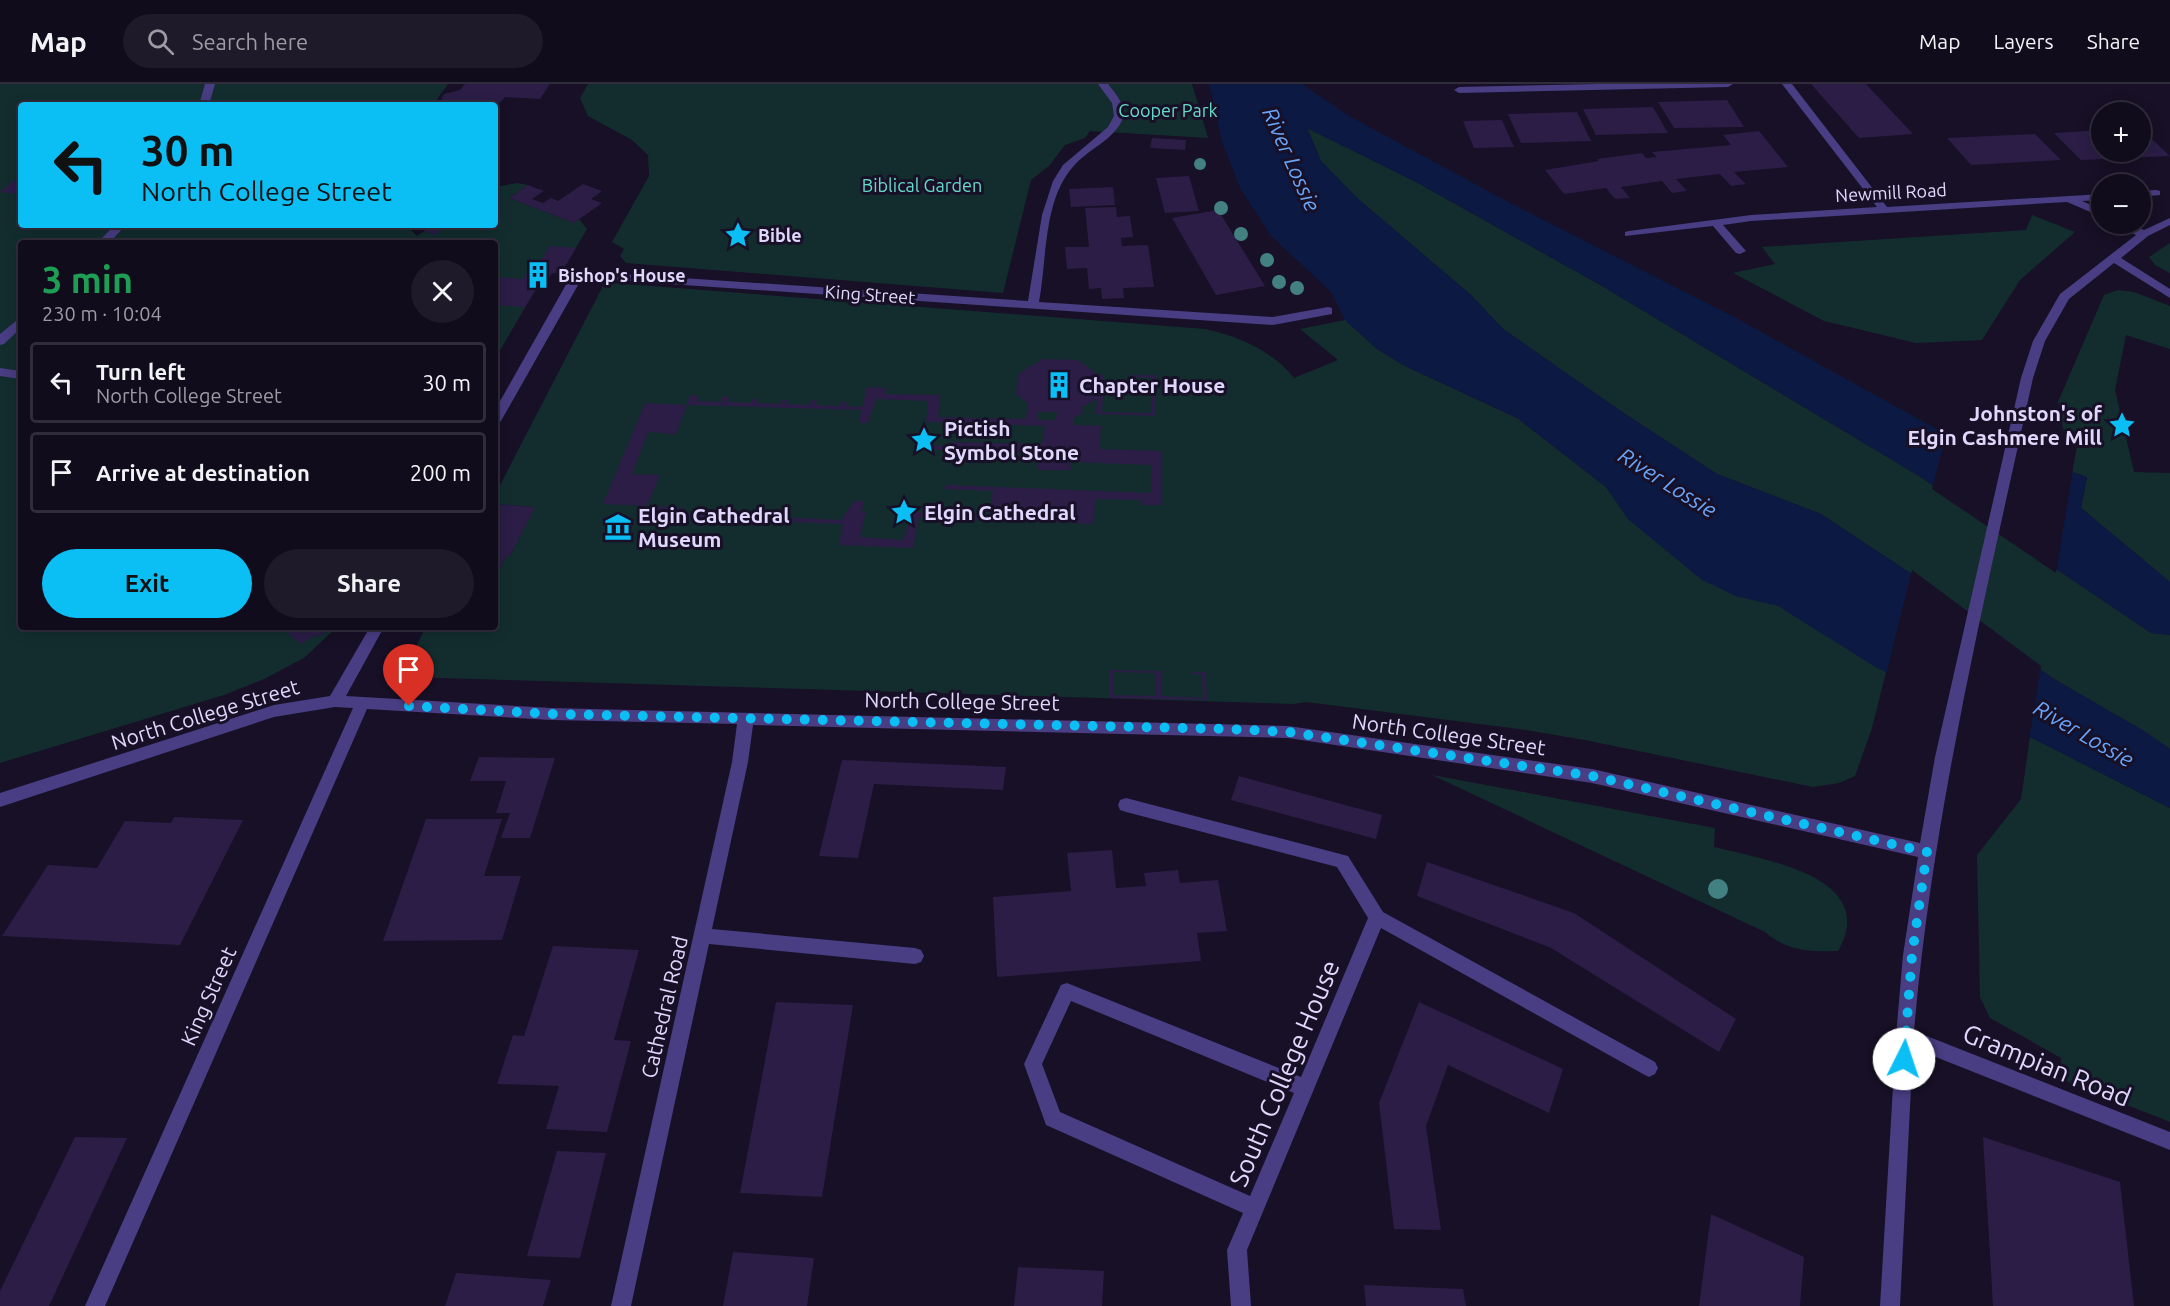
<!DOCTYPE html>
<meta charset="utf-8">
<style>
:root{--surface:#110c1c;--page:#1e1a29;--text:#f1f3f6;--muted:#9c9ba3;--line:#302c3b;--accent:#0bbff5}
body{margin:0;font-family:Ubuntu,sans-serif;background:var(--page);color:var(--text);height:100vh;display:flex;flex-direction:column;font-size:22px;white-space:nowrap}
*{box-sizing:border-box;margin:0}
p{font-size:20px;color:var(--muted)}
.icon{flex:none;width:33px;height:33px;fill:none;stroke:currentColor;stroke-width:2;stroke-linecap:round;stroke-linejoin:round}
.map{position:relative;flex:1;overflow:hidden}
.sheet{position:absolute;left:18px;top:156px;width:480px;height:390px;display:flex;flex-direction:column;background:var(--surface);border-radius:6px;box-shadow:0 3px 15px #0003,0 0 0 2px var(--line)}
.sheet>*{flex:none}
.guide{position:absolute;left:18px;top:18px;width:480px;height:126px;border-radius:6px;box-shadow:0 3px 15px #0003,0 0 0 2px var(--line);background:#0bbff5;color:#111;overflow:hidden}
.controls{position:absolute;left:2091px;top:18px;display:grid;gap:12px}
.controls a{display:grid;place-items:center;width:60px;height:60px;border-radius:50%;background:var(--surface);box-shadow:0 3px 15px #0003,0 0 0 2px var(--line);font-size:30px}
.pin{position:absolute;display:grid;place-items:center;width:51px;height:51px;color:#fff;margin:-62px -26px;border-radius:50% 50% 50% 0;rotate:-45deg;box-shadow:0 0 6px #0007}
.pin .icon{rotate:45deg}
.me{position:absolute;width:66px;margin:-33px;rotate:4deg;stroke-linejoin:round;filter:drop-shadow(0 0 4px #0008)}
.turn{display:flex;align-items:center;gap:21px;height:126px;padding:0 24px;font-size:27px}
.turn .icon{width:78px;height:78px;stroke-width:2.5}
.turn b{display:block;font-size:42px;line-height:51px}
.round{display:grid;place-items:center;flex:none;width:63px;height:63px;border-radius:32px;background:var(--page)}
.head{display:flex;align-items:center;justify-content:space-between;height:102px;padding:0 24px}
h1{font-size:36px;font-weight:700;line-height:45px;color:#1e9e55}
.cta{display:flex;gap:12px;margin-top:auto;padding:12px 24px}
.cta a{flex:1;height:69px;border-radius:36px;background:var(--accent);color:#111;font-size:24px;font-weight:700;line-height:69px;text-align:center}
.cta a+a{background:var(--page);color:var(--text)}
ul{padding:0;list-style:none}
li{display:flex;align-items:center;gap:18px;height:81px;margin:0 12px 9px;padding:0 12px;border:3px solid var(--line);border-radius:6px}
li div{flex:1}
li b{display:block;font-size:22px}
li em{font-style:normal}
header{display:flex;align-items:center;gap:36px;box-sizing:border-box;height:84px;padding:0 30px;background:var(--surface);border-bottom:2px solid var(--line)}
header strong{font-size:28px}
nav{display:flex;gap:33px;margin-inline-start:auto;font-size:21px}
.search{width:420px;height:54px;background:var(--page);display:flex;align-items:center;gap:15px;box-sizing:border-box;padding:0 21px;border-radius:33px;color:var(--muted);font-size:22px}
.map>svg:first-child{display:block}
.green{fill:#132d2f}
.water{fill:#0c1942}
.pier{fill:#171026}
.building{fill:#2b1d46;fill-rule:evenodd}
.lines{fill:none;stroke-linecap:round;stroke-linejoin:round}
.minor{fill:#493d83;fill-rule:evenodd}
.tree{fill:#428082}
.route{stroke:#0bbff5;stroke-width:10;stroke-dasharray:0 18}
.labels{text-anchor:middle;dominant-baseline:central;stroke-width:6;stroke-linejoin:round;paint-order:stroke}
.far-park-label{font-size:18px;fill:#65dbcd;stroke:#171026}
.far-street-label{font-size:18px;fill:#e0d7fd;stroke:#171026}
.far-poi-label{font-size:18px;font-weight:bold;fill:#e0d7fd;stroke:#171026;text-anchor:start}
.poi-label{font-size:21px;font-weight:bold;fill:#e0d7fd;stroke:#171026;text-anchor:start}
.street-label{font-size:21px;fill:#e0d7fd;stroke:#171026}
.water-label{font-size:22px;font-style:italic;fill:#69a4f9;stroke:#171026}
.near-street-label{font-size:26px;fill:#e0d7fd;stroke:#171026}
</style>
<header>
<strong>Map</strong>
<div class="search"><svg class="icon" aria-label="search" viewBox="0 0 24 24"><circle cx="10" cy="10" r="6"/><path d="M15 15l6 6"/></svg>Search here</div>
<nav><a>Map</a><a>Layers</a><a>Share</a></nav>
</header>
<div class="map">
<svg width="2170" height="1222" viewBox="0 0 2170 1222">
<rect width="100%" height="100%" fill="#171026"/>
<g class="green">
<path d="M0 0H448L433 21H21V141H406L417 152 433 141H495V103L517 99 528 101 509 114 574 139 579 135 587 145 561 189H552L544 201H538L495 275V159H21V543H337L304 574 264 595 224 611 0 679Z"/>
<path d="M588 0H1192L1208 54 1090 47 1085 54 1065 61 1049 82 1031 96 1003 209 626 179 620 172 624 165 612 158 649 92 648 71 632 56 588 32 580 14Z"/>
<path d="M1307 44 1418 99 1602 202 1919 392 2151 549 2170 551V665L2144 647 2052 594 1930 502 1821 430 1717 390 1625 330 1503 245 1472 212 1356 113 1321 77Z"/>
<path d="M2032 131 2075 148 2020 196 1982 256 1916 259 1824 237 1733 189 1775 180 1762 163 2026 146Z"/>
<path d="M2170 159V189L2155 181 2149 173Z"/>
<path d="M612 199 1205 245C1238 252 1273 267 1294 294L1338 276 1300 245 1345 236 1377 265 1405 282 1517 334 1606 403 1629 436 1736 512 1778 521 1886 588 1872 644 1855 692 1839 699 1813 703 1585 656 1519 645 1306 618 1294 620 408 593 404 586 426 543H495V484H500L506 472H510L534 423 495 420V411L603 202Z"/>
<path d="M2118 206 2134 208 2170 222V265L2126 251 2115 306 2134 388 2170 389V498L2081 424 2087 393 2072 388 2077 363 2066 359 2058 318 2104 211Z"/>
<path d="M2030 653 2170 724V1038L2061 995V974L1990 934 1980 913 1977 771 2021 715Z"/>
<path d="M1432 691 1715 744 1714 763C1761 775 1881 792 1838 867 1809 868 1787 867 1765 848Z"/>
</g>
<path class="water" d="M1209 0H1302L1349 32 1516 122 1738 235 2067 417 2072 388 2087 393 2081 424 2170 498V551L2151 549 1919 392 1602 202 1418 99 1307 44 1321 77 1356 113 1472 212 1503 245 1625 330 1717 390 1821 430 1930 502 2052 594 2144 647 2170 665V724L2030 653 1877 584 1778 522 1736 512 1702 496 1629 436 1606 403 1517 334 1405 282 1377 265 1345 236 1331 208 1271 152 1240 104 1222 58Z"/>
<g class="pier">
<path d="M1947 347 2065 413 2070 387 2073 385 2056 489 1932 405Z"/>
<path d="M1912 486 2041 582 2029 656 1886 591Z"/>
</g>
<g class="building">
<path d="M465 0H550L540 15 505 13 495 24V21H448L450 19 441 15 444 10 460 6Z"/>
<path d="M1811 0H1866L1913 50 1859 54Z"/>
<path d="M1727 16 1744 43 1674 44 1658 18Z"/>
<path d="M1653 23 1668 49 1596 51 1583 25Z"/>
<path d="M1577 28 1591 57 1521 59 1508 30Z"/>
<path d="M1502 36 1514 63 1474 64 1463 37Z"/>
<path d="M2140 44 2170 72 2081 76 2054 49 2102 46V68H2140Z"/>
<path d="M1759 47 1788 83 1734 88 1746 100 1731 102 1720 90 1676 95 1687 107 1672 109 1662 97 1621 103 1630 114 1615 115 1606 104 1564 110 1545 86 1599 77 1597 75 1642 69 1646 74 1657 73 1652 68 1731 61 1723 51Z"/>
<path d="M2035 50 2061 76 1971 81 1947 54Z"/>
<path d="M1152 54 1186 56 1185 66 1150 64Z"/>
<path d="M1189 92 1199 127 1165 129 1156 94Z"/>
<path d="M16 95H21V110L0 108Z"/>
<path d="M583 100 602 107 591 115 602 119 574 139 509 114 528 101 544 107 532 115 543 119 551 114 558 117Z"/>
<path d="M1113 103 1115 121 1071 123 1069 105Z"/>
<path d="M1116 123 1117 133 1130 132 1133 153 1121 154 1122 162 1148 161 1154 203 1123 204 1124 214 1102 215 1101 204 1089 205 1087 184 1067 185 1065 163H1089L1085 124Z"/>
<path d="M1218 126 1265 202 1216 211 1172 134Z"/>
<path d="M433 141H448L435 151 424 147Z"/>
<path d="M550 162 576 164 561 189H552L544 201H539L525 223 495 221V193L523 195 529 186 534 187Z"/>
<path d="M1043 275 1078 276 1098 291H1104L1102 328 1151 329V294L1129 293V291H1155V332L1096 330 1097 315 1081 324 1083 329 1074 334V341L1101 342 1099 365 1162 367 1161 421H1142L1140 416 1095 415 1094 440 919 433 913 464 839 461 843 440 644 432 647 422 683 424 682 429 841 436 854 417H864L862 427H866L860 453 903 456 912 428 989 431 993 407 944 405 946 401 1151 409V381L1070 378 1071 386H1037L1039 370 922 365 924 361 950 362 952 358 1042 360 1045 342 926 338 928 317 876 315 868 339H859L861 326 687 321 690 311 699 312 697 317 721 318 722 313H729L728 318 751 319 752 315H758L757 319 781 320 782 316H788L786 320 810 321 811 316 817 317 816 321 840 322 841 318H847L846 322 862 323 867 303 887 304 885 310 940 311 938 333 1026 335 1028 320 1016 310 1019 289ZM1038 328H1057L1056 336H1037Z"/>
<path d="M645 319 687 321 676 350 648 348 632 390 660 391 647 422 603 420Z"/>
<path d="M495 420 535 423 510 472H506L500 485 495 484Z"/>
<path d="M286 543H325L323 551 312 553 301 560 288 550 292 547Z"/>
<path d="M1110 586 1161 587V612L1203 614 1202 590H1191V588H1206L1207 616 1110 614ZM1114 588 1155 589V612L1113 611Z"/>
<path d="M479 673 555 674 530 754H501L510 729H496L506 697H470Z"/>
<path d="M842 676 1006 683 1003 706 874 700 858 774 819 772Z"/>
<path d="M1239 692 1382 731 1376 755 1231 716Z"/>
<path d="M174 733 243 736 180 861 2 852 48 781 97 784 125 737 171 739Z"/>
<path d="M426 735H502L484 792H521L502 856 383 857Z"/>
<path d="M1112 766 1116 804 1146 802 1144 789 1178 786 1180 799 1218 796 1227 847 1197 849 1201 877 997 893 993 813 1071 807 1067 769Z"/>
<path d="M1427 778 1574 829 1736 935 1719 968 1551 864 1417 812Z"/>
<path d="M553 862 639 866 614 956 631 957 607 1048 546 1045 559 1002 497 1000 513 951 524 952Z"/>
<path d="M776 918 853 921 822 1113 740 1109Z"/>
<path d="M1419 918 1563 985 1549 1029 1448 981 1426 1042 1441 1146 1394 1145 1379 1019Z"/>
<path d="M75 1053 127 1054 49 1222H0V1207Z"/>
<path d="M1983 1053 2120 1098 2134 1222H1993Z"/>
<path d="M557 1067 606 1069 580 1174 527 1172Z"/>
<path d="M1711 1130 1804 1173 1800 1222H1699Z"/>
<path d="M733 1168 814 1174 807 1222H723Z"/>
<path d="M1018 1183 1104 1187 1102 1222H1014Z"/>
<path d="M456 1189 551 1196 543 1222H445Z"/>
<path d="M1364 1201 1463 1205 1466 1222H1366Z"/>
</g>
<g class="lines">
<g class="minor">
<path d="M205 0H215L209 21H199Z"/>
<path d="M1098 0H1108C1116 10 1124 19 1124 32 1115 57 1088 64 1072 84 1043 118 1047 176 1039 218L1273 233 1328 223 1332 224V230L1273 241 582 194 501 337 495 341V326L572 190 578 187 1028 217 1042 131 1053 97 1063 81 1108 43 1114 32 1112 19Z"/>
<path d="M1598 0H1733L1728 3 1459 9 1454 6 1459 3Z"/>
<path d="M1782 0H1792L1887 123 2102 110V116L2082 117 2102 126V133L2067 118 1751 137 1723 141 1746 167 1740 170 1736 169 1713 142 1625 152V148L1629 147 1751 131 1877 123Z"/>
<path d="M2156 106 2160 107V111L2140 113V107Z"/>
<path d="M2170 134V141L2148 152 2121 174 2170 205V214L2114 179 2069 215 2045 257 2033 294C1986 510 1933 726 1914 947L2170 1048V1066L1913 964 1900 1222H1880L1896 952 1903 871 1918 773 1592 699 1288 654 753 641 748 678 712 845 915 864 921 866 924 872 921 878 915 880 709 860 631 1222H611L732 678 737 640 551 636 367 625 105 1222H85L353 624 335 623 274 633 0 723V709L274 621 330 612 370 543H384L346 612 551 624 1288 642 1592 685 1920 759 1935 673 2021 294 2033 257 2060 210 2136 151 2118 142 2117 140H2130L2144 146Z"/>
<path d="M115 141H126L109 159H97Z"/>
<path d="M21 233V244L4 260 0 261V250Z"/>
<path d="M0 284 21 287V295L0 292Z"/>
<path d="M1126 714 1348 772 1383 828 1655 978 1658 984 1655 990 1649 993 1643 990 1381 844 1247 1166 1251 1222H1231L1227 1166 1243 1129 1046 1041 1024 980 1061 901 1067 899 1301 993 1368 834 1337 783 1126 728 1120 726 1118 721 1120 716ZM1071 917 1294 1009 1250 1112 1060 1028 1042 980Z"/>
</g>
</g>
<g class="tree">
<circle cx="1200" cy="80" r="6"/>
<circle cx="1221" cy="124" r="7"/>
<circle cx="1241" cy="150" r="7"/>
<circle cx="1267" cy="176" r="7"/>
<circle cx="1279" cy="198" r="7"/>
<circle cx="1297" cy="204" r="7"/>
<circle cx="1718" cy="805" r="10"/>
</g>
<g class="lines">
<path class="route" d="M409 622 551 630 1228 645 1288 648 1592 692 1927 768 1912 871 1904 975"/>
</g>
<defs>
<symbol id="sight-bare" viewBox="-9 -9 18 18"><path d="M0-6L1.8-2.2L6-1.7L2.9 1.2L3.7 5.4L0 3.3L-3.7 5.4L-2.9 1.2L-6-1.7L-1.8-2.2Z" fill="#0bbff5" stroke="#171026" stroke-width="2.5" paint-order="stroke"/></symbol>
<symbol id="building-bare" viewBox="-9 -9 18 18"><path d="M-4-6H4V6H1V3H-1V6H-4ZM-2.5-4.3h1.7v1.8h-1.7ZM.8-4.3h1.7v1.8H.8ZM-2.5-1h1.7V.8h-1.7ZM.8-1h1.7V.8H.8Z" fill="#0bbff5" stroke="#171026" stroke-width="2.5" paint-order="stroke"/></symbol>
<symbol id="museum-bare" viewBox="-9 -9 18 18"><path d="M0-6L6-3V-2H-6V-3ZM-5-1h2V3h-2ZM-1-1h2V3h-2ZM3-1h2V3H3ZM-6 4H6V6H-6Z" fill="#0bbff5" stroke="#171026" stroke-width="2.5" paint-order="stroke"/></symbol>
</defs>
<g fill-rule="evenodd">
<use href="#sight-bare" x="719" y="132" width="38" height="38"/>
<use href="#building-bare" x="519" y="172" width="38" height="38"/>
<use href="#building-bare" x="1040" y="282" width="38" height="38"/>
<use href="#sight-bare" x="2103" y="322" width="38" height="38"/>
<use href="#sight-bare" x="905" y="337" width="38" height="38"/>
<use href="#sight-bare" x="885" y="409" width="38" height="38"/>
<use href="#museum-bare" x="599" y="424" width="38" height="38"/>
</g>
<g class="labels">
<g class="far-park-label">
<text x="1168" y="26">Cooper Park</text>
<text x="922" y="101">Biblical Garden</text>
</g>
<g class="far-street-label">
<text transform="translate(1891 108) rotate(-3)">Newmill Road</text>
<text transform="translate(870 210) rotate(4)">King Street</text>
</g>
<g class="far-poi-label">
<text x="758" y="151">Bible</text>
<text x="558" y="191">Bishop's House</text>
</g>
<g class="poi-label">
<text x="1079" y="301">Chapter House</text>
<text x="2102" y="329" text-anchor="end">Johnston's of<tspan x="2102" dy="24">Elgin Cashmere Mill</tspan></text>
<text x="944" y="344">Pictish<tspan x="944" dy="24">Symbol Stone</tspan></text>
<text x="924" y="428">Elgin Cathedral</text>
<text x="638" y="431">Elgin Cathedral<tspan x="638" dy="24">Museum</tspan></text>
</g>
<g class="street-label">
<text transform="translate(962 617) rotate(1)">North College Street</text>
<text transform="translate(205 630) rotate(-17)">North College Street</text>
<text transform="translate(1449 650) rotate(8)">North College Street</text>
<text transform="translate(208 912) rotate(-66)">King Street</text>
<text transform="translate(664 923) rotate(-77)">Cathedral Road</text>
</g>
<g class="water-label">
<text transform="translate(1292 75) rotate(66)">River Lossie</text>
<text transform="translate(1668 398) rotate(32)">River Lossie</text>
<text transform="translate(2084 649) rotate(30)">River Lossie</text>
</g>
<g class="near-street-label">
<text transform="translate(2047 981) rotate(22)">Grampian Road</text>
<text transform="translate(1284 989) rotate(-67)">South College House</text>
</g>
</g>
</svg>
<div class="controls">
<a>+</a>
<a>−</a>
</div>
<div class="pin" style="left:409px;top:622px;background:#d93025"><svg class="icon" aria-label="arrive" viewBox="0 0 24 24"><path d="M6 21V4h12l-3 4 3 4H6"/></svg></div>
<svg class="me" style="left:1904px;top:975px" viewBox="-20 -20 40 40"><circle r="19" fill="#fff"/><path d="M0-13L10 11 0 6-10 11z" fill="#0bbff5"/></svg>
<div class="guide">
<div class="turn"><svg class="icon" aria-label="left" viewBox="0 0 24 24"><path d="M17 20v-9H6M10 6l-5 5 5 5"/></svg><div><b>30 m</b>North College Street</div></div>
</div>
<section class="sheet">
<div class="head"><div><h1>3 min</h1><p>230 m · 10:04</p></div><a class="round"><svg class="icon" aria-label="close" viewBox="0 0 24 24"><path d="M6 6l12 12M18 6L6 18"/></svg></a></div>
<ul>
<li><svg class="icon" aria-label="left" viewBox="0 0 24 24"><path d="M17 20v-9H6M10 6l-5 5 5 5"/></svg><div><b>Turn left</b><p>North College Street</p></div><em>30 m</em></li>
<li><svg class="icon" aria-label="arrive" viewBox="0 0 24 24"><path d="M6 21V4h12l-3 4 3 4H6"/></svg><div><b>Arrive at destination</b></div><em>200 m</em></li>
</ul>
<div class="cta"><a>Exit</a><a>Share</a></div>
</section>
</div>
